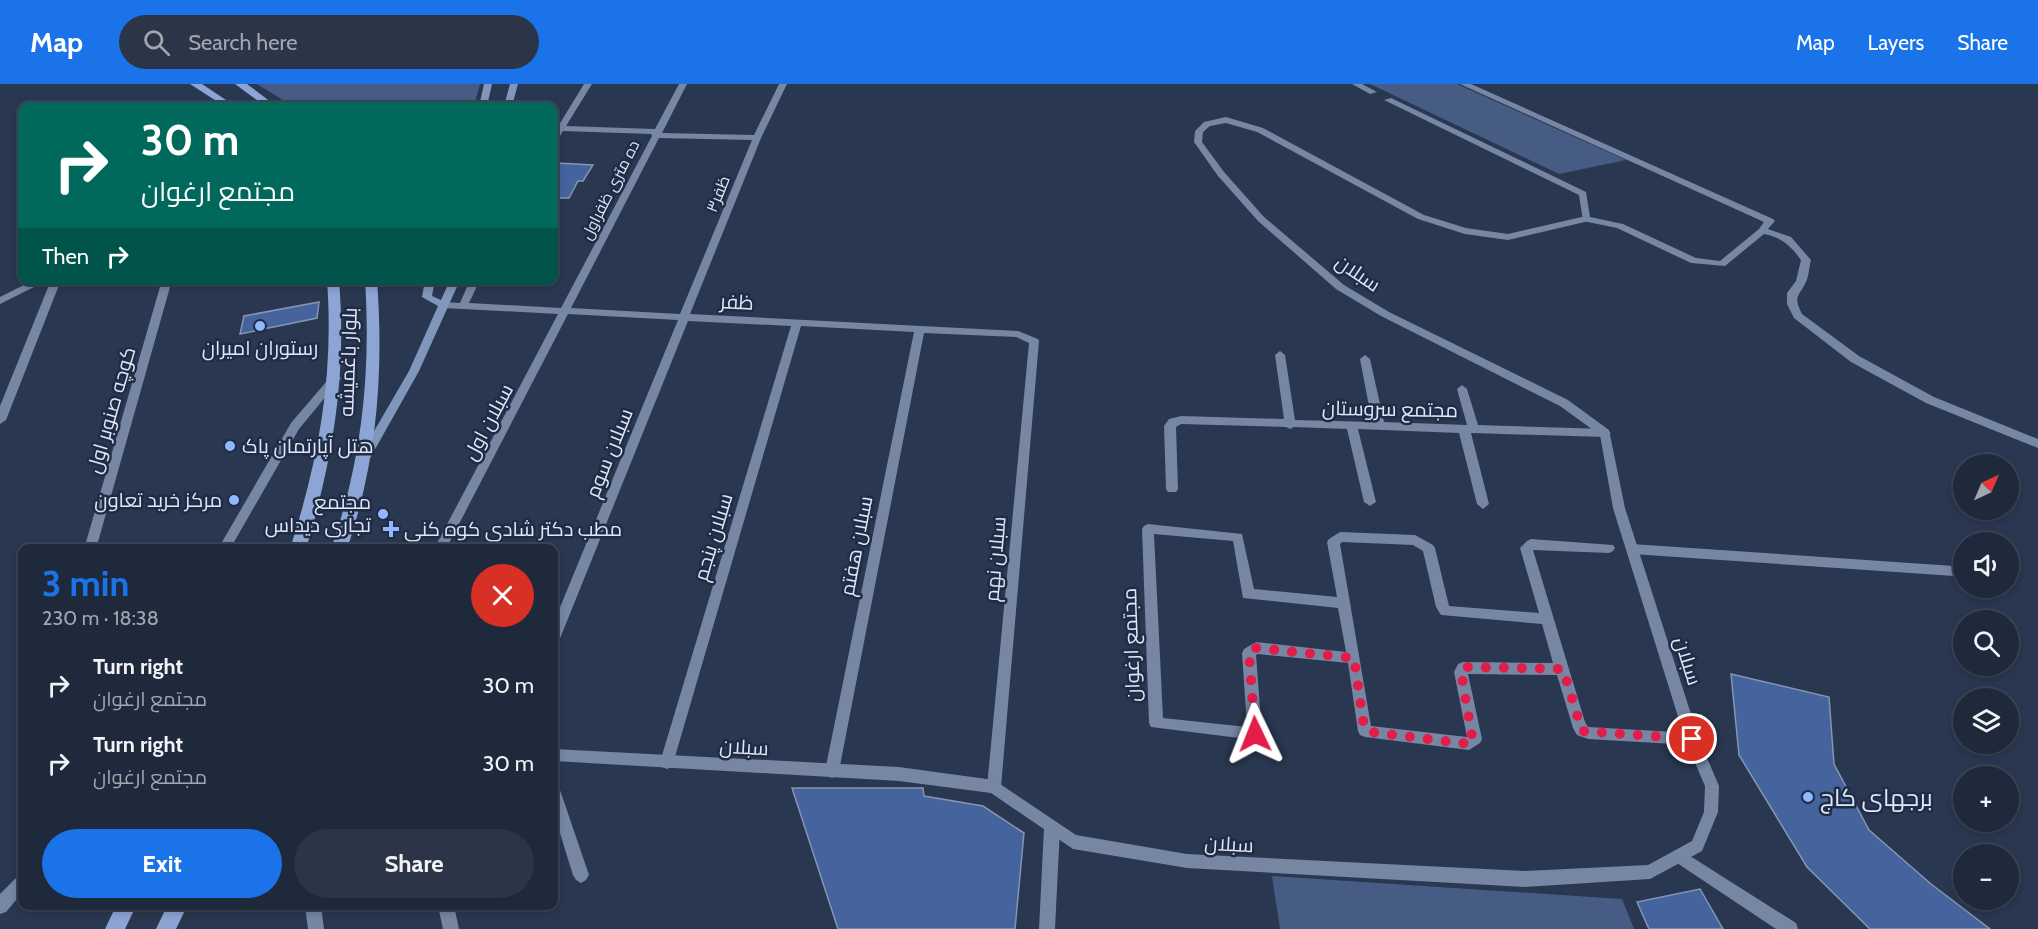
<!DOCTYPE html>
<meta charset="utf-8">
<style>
:root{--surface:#1f293c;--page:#2c3547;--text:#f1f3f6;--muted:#a1a6af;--line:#3c4556;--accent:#1a73e8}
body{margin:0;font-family:Cabin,Cairo,sans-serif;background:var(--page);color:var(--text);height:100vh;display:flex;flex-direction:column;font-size:22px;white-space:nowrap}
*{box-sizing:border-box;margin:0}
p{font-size:20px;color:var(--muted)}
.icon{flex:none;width:33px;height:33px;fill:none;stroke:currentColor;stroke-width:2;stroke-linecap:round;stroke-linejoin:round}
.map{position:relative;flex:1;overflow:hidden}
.drawer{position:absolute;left:18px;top:460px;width:540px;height:366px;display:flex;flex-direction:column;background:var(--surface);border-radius:12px;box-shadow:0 3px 9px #0003,0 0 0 2px var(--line)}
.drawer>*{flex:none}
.banner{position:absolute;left:18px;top:18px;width:540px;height:183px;border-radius:12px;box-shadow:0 3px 9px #0003,0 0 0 2px var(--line);background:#00695c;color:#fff;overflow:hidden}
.needle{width:39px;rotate:44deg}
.buttons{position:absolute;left:1953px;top:370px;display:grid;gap:12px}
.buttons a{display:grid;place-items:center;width:66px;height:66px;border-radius:50%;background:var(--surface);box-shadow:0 3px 9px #0003,0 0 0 2px var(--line);font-size:30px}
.pin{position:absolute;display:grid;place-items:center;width:51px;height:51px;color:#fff;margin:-26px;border:3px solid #fff;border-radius:50%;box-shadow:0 2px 6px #0007}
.me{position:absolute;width:66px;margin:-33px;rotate:358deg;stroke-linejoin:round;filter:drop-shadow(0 0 4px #0008)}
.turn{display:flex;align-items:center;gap:21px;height:126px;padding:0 24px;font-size:27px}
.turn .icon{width:78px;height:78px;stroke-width:2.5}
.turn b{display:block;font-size:42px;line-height:51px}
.then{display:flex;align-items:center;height:57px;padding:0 24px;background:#0003;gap:12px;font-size:22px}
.round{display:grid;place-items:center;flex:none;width:63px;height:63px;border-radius:32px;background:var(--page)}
.summary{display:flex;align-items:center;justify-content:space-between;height:102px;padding:0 24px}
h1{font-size:36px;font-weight:700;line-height:45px;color:var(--accent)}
.action{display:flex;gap:12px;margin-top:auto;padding:12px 24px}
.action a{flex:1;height:69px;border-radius:36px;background:var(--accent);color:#fff;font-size:24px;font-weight:700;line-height:69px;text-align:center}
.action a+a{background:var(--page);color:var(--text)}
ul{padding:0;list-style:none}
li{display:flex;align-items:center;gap:18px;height:78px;padding:0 24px}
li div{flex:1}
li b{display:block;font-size:22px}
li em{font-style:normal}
header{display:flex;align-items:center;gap:36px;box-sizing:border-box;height:84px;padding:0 30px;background:var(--accent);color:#fff}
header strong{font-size:28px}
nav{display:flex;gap:33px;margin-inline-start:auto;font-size:21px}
.search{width:420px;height:54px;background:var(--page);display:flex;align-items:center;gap:15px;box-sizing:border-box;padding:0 21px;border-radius:33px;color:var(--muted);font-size:22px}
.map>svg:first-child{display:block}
.green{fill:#475c84}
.building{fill:#45639c;stroke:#8595b3;stroke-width:1.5}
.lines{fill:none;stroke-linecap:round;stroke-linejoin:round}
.minor{fill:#7686a3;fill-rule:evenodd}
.tertiary{fill:#7686a3;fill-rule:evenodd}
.secondary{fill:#8196bb;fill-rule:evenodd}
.primary{fill:#8ca5d4;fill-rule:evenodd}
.route{stroke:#e11d48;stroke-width:10;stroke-dasharray:0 18}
.poi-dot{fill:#92b7fd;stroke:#202c45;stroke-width:2}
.labels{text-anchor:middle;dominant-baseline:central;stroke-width:5;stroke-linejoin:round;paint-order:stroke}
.far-street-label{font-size:16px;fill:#dee7f7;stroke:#202c45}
.street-label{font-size:20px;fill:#dee7f7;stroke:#202c45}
.poi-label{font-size:20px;fill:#dee7f7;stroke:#202c45;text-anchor:start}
.near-poi-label{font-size:24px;fill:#dee7f7;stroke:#202c45;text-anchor:start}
</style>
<header>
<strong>Map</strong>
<div class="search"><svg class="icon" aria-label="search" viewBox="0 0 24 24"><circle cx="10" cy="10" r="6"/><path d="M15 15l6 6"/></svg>Search here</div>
<nav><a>Map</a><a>Layers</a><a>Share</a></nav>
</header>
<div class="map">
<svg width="2038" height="845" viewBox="0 0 2038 845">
<rect width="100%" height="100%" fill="#293750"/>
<g class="green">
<path d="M257 0H480L474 22 383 20 304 22 299 18 283 16Z"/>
<path d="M1370 0H1457L1626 76 1559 90Z"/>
<path d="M1272 792 1622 815 1634 845H1280Z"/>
</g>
<g class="building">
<path d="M557 79 593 81 583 97H578L569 114H554V85Z"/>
<path d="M319 218 317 234 240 250 244 232Z"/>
<path d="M1731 590 1829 613 1834 680 1869 746 1931 800 1990 845H1870L1807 783 1739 671Z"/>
<path d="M792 704H923L924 712 983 722 1024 749 1015 845H838Z"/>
<path d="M1700 805 1723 845H1649L1637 818Z"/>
</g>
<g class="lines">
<g class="minor">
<path d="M584 0H592L566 42 655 45 679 0H687L662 49 754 51 779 0H787L761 54 690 230 1018 247 1038 255 1039 257 1001 703 999 708 994 710 989 708 987 703 1029 259 1016 253 924 249 839 687 837 692 832 694 827 692 825 687 914 248 801 242 672 683 667 685 662 683 660 678 791 242 688 237 559 557 554 558V538L678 236 568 230 446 465H434L558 230 444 224 439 221 444 218 460 219 470 196H480L469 219 561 224 652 52 651 50 563 47 557 57H554V49ZM659 54 752 56 680 230 571 224Z"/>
<path d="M1352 0H1362L1377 8 1370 10Z"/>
<path d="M1460 0H1471L1773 135 1775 137 1768 145 1791 153 1811 176C1809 183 1809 193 1805 200 1797 214 1794 214 1802 230L1859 272 1934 313 2038 355V364L1926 319 1851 278 1794 234 1787 220V209L1796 197 1801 176C1791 162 1781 153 1764 150L1725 182 1691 179 1617 144 1583 137 1579 111 1384 16 1391 14 1586 108 1590 133 1623 140 1696 174 1720 177 1759 145 1764 138Z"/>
<path d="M51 196H61L6 336 0 340V322Z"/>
<path d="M162 196H172L96 465H84Z"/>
<path d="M1280 267 1285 271 1295 336 1372 338 1360 275 1365 271 1370 275 1384 338 1467 341 1457 305 1462 301 1467 305 1478 341 1605 345 1611 349 1605 353 1471 349 1489 420 1483 425 1477 420 1459 349 1358 345 1376 418 1370 422 1364 418 1347 345 1294 343 1290 345 1286 343 1181 340 1176 343 1178 405 1176 408H1168L1166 405 1164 342 1169 335 1181 332 1284 335 1275 271Z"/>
<path d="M1148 440 1242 450 1254 505 1337 513 1327 458 1329 455 1340 448 1415 451 1433 461 1435 464 1449 522 1539 529 1520 464 1527 457 1531 455 1613 461 1615 464 1613 467 1609 469 1533 466 1585 638 1588 643 1692 649 1697 651 1699 655 1697 659 1692 661 1588 655 1577 651 1573 644 1557 591 1468 590 1482 655 1480 659 1469 666 1365 653 1360 651 1358 647 1348 579 1258 570 1256 571 1262 650 1260 654 1255 656 1151 643 1149 639 1142 445 1144 442ZM1154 450 1233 457 1243 514 1338 524 1346 568 1256 558 1244 565 1242 569 1247 643 1163 634ZM1342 458 1413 461 1423 467 1436 523 1441 531 1542 540 1553 579 1463 578 1458 580 1454 588 1467 653 1371 642 1340 460Z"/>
<path d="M1632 460 1954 482 1958 483 1960 487 1958 491 1954 492 1632 470 1628 468 1626 465 1628 462Z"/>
<path d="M554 702 559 704 561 709 589 791 586 796 581 799 576 796 573 791 554 730Z"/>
<path d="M1052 737 1057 739 1060 744 1055 845H1039L1044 744 1047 739Z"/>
<path d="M1679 765 1796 839 1798 845H1776L1674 777 1671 772 1674 767Z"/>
<path d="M305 822H321L324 845H308Z"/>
<path d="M438 822H454L459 845H443Z"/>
</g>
<g class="tertiary">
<path d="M1226 33 1263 44 1424 131 1466 144 1508 150 1586 132 1591 135 1589 137 1508 156 1465 150 1418 135 1257 48 1226 39 1210 42 1203 48 1202 58 1224 88 1264 133 1344 201 1389 228 1568 316 1609 346 1625 424 1699 655 1719 702 1718 728 1702 767 1650 795 1525 803 1187 784 1073 765 991 709 899 697 554 677V665L899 683 994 696 1076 751 1187 770 1525 787 1648 781 1692 757 1704 728 1705 702 1685 655 1613 424 1600 351 1560 322 1381 232 1336 205 1258 137 1218 92 1194 58 1195 47 1204 38Z"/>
<path d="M34 196H48L0 220V213Z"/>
<path d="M336 290 341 294 299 345 230 465H218L291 339 332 291Z"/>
<path d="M22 790V809L6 828 0 830V810L17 793Z"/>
</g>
<g class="secondary">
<path d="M484 0H492L487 22H479Z"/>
<path d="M510 0H518L512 22H504Z"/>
<path d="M425 196H435L432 212 441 216 450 196H460L419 287 369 376H361L359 373 409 287 438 222 422 213Z"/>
</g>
<g class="primary">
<path d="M190 0H202L235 22H224Z"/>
<path d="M235 0H247L276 22H265Z"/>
<path d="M327 196H339C347 292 333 374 306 465H290C319 374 334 292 327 196Z"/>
<path d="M365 196H377C384 289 377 377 347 465H331C362 377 371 289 365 196Z"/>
<path d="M116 822H136L125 845H105Z"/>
<path d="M167 822H187L176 845H156Z"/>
</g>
</g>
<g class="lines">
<path class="route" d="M1255 650 1249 569 1256 564 1354 574 1364 643 1370 648 1469 660 1473 658 1461 588 1466 583 1563 585 1582 647 1692 655"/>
</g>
<g class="poi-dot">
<circle cx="260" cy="242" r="6"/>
<circle cx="230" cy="362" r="6"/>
<circle cx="234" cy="416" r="6"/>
<circle cx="383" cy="430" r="6"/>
<path d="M388 436h6v6h6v6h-6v6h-6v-6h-6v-6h6z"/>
<circle cx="1808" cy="713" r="6"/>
</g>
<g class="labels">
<g class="far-street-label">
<text transform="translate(610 106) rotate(-63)">ده متری ظفراول</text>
<text transform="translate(718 110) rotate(-68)">ظفر۳</text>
</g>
<g class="street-label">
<text transform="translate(1358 189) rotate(34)">سبلان</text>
<text transform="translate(737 218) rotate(3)">ظفر</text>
<text transform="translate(348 278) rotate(-88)">بلوار باغمیشه</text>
<text transform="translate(1390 325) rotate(1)">مجتمع سروستان</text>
<text transform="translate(111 326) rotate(-74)">کوچه صنوبر اول</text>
<text transform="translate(488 338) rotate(-62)">سبلان اول</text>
<text transform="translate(609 369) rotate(-68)">سبلان سوم</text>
<text transform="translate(713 453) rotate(-73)">سبلان پنجم</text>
<text transform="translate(856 462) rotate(-79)">سبلان هفتم</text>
<text transform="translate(995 475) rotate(-85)">سبلان نهم</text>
<text transform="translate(1131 561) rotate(-92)">مجتمع ارغوان</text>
<text transform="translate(1688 577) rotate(73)">سبلان</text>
<text transform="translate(744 663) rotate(3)">سبلان</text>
<text transform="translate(1229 760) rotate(3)">سبلان</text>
</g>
<g class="poi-label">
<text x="260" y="264" text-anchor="middle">رستوران امیران</text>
<text x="242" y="362">هتل آپارتمان پاک</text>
<text x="222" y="416" text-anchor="end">مرکز خرید تعاون</text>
<text x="371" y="418" text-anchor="end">مجتمع<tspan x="371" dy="23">تجاری دیداس</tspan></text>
<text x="404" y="445">مطب دکتر شادی کوه کنی</text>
</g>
<g class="near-poi-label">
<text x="1820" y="713">برجهای کاج</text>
</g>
</g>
</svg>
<div class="buttons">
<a><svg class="needle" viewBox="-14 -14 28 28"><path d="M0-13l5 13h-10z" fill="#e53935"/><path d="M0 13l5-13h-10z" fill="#a1a6af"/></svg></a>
<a><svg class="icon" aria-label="sound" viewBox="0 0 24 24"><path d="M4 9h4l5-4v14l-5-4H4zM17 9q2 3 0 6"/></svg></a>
<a><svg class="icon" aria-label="search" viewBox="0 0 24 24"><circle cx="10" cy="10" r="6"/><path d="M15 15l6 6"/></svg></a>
<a><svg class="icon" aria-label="layers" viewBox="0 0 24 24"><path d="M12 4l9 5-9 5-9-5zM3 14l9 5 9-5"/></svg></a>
<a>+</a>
<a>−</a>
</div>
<div class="pin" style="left:1692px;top:655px;background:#d93025"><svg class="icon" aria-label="arrive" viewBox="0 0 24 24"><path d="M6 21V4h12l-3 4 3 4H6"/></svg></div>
<svg class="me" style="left:1255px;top:650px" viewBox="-20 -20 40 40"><path d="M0-17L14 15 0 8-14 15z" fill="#e11d48" stroke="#fff" stroke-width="4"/></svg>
<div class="banner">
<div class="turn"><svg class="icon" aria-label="right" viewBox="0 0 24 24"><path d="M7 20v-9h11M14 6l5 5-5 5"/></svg><div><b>30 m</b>مجتمع ارغوان</div></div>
<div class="then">Then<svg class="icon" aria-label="right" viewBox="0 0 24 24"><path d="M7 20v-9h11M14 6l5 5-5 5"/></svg></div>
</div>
<section class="drawer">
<div class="summary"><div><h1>3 min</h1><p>230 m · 18:38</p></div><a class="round" style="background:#d93025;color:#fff"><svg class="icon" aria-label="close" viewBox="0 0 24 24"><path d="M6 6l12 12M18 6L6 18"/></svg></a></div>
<ul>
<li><svg class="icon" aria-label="right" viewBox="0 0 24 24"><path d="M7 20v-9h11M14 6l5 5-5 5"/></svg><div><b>Turn right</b><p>مجتمع ارغوان</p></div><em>30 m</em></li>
<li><svg class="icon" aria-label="right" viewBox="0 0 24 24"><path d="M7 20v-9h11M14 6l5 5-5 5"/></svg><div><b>Turn right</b><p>مجتمع ارغوان</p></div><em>30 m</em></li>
</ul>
<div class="action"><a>Exit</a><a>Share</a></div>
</section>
</div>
